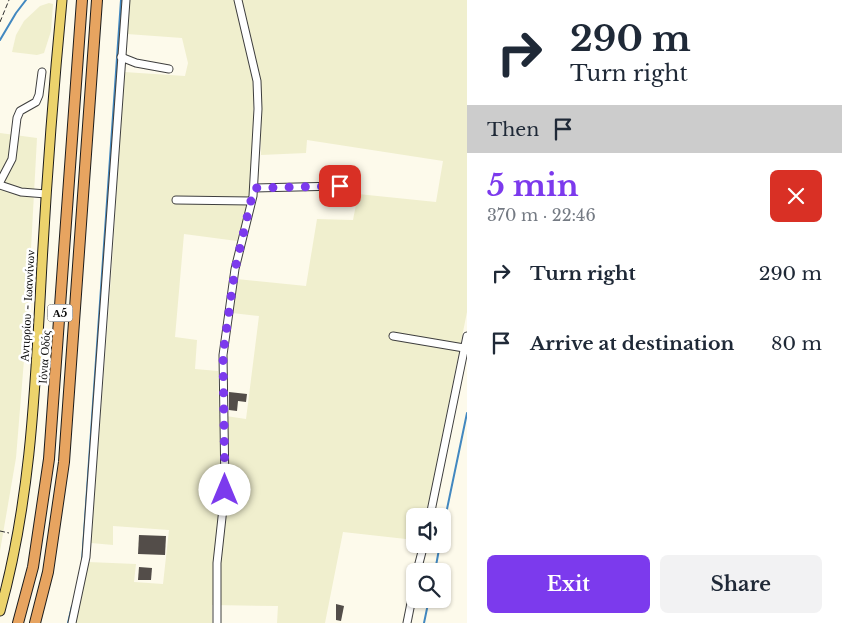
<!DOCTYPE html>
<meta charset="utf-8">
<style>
:root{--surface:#fff;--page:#f2f2f3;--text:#1f2937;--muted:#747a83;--accent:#7c3aed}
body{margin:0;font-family:"Libre Baskerville",serif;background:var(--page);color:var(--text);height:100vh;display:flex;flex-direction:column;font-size:19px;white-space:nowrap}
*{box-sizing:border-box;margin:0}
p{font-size:16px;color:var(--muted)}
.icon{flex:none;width:28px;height:28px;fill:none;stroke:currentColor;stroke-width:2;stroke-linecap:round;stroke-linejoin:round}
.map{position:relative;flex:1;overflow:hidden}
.sheet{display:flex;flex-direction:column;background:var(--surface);width:375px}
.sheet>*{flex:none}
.top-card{background:#fff;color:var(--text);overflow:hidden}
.fabs{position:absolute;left:406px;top:508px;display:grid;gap:10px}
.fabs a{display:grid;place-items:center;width:45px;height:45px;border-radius:8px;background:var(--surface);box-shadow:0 1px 4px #0004;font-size:25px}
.pin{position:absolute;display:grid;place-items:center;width:42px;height:42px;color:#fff;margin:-21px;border-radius:10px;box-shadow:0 2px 8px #0006}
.me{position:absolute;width:55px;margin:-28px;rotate:0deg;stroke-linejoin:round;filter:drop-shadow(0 0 4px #0008)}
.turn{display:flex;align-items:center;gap:18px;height:105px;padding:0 20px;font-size:22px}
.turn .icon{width:65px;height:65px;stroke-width:2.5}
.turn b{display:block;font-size:35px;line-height:42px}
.then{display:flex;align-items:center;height:48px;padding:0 20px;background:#0003;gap:10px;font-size:19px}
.round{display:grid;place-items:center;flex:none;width:52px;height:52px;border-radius:8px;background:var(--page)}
.summary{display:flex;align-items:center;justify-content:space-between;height:85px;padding:0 20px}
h1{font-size:30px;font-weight:700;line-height:38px;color:var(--accent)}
.button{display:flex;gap:10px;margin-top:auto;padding:10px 20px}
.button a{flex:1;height:58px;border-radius:8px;background:var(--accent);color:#fff;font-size:20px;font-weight:700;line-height:58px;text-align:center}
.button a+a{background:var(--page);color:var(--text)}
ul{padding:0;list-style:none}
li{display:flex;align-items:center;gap:15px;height:70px;padding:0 20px}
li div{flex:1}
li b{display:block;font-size:19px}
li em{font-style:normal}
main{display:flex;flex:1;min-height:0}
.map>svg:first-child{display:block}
.farmland{fill:#f0efce;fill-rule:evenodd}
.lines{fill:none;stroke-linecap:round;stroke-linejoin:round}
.stream{stroke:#4288c0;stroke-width:2}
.building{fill:#534d49}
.minor-casing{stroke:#3e3e3e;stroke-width:9}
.major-casing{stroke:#1c1c1c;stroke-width:11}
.highway-casing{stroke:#1c1c1c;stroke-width:12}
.path{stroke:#2d2d2d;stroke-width:1;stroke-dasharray:5 2.5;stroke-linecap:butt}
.minor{stroke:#fff;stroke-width:7}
.major{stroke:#ecd36c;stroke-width:9}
.highway{stroke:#e7a460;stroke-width:10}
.route{stroke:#7c3aed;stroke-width:9;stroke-dasharray:0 16.2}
.labels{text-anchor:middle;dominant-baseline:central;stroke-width:5;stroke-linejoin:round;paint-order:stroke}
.shield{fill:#fff;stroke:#545454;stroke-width:1}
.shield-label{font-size:11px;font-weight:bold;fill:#0b0b0b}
.street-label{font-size:12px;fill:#0b0b0b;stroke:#fff}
</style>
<main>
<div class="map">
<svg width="467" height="623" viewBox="0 0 467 623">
<rect width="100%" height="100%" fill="#fdfaeb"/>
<g class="farmland">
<path d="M129 0H467V312L426 516H415V540L343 532 325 623H277L278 606 212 605V623H76L88 562 136 564 134 582 163 584 169 530 113 526V545L91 543 112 264 124 72 185 76 188 63 182 38 127 34ZM253 91H260L261 155 306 153 307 140 443 161 436 202 358 194 353 220 317 219 306 286 237 279 232 313 259 316 246 419 219 415 218 371 195 369 197 340 175 337 184 234 237 241 248 205 254 155Z"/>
<path d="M49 3 53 4 51 31 44 53 37 55 12 52 16 35 24 21 40 6Z"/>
<path d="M0 133 37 138 27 323 16 458 0 551Z"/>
</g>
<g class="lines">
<g class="stream">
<path d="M0 40 16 13 26 0"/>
<path d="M442 533 467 413"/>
<path d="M82 562 121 0"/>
<path d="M435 571 440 544"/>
<path d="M68 623 72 606"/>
<path d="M424 623 429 599"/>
</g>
</g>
<g class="building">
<path d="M229 392 247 394 246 402 238 401 237 411 229 410Z"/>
<path d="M139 535 166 536 165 555 138 554Z"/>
<path d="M139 567 152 568 151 580H138Z"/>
<path d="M336 604 344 606 341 621 336 620Z"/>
</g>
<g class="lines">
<defs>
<g id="minor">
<path d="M121 57 136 63 169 69"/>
<path d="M0 182 12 159 17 118 20 111 36 102 39 95 42 72"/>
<path d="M0 185 21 192 46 194"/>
<path d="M254 188 340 186"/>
<path d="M176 200 251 201"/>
<path d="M393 336 464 348"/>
<path d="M430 516 467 336"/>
<path d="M417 571 424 544"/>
<path d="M72 623 86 557 126 0"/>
<path d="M217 623V563L225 490 223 355 235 269 253 196 258 109 257 81 238 0"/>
<path d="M407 623 415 583"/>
</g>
<path id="major" d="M0 611C30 504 35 393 41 282 46 188 53 94 62 0"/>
<g id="highway">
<path d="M18 623 33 567 49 459 82 0"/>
<path d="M35 623 48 572 64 462 97 0"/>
</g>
</defs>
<use href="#minor" class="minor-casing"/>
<use href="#major" class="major-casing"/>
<use href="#highway" class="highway-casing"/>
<g class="path">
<path d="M0 22 9 0"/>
<path d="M0 531 9 533"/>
</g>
<use href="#minor" class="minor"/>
<use href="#major" class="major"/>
<use href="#highway" class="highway"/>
</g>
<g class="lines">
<path class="route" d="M225 490 223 354 235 269 254 188 340 186"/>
</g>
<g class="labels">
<rect class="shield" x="47.5" y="304.5" width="25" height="17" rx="4"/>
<g class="shield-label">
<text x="60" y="313">Α5</text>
</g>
<g class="street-label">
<text transform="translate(27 306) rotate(-87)">Αντιρρίου - Ιωαννίνων</text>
<text transform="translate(44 357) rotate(-86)">Ιόνια Οδός</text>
</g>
</g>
</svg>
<div class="fabs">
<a><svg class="icon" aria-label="sound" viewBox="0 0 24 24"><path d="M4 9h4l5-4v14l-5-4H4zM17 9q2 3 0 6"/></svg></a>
<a><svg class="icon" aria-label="search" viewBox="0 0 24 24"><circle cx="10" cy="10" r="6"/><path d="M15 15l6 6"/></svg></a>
</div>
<div class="pin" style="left:340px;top:186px;background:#d93025"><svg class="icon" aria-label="arrive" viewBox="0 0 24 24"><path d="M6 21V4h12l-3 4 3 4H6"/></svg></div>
<svg class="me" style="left:225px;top:490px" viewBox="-20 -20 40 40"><circle r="19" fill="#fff"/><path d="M0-13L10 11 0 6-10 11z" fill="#7c3aed"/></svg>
</div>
<section class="sheet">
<div class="top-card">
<div class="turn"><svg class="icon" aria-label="right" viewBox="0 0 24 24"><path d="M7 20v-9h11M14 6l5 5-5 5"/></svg><div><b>290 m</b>Turn right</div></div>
<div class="then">Then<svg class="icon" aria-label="arrive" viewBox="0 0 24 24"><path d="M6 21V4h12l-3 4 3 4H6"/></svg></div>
</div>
<div class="summary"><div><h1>5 min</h1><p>370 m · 22:46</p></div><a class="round" style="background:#d93025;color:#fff"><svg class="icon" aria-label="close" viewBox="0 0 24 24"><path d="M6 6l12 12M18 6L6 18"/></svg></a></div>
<ul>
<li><svg class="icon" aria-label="right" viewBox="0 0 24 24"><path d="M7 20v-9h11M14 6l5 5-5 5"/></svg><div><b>Turn right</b></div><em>290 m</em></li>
<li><svg class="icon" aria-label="arrive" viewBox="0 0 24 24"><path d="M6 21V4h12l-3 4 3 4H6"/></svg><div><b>Arrive at destination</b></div><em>80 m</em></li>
</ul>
<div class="button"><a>Exit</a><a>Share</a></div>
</section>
</main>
